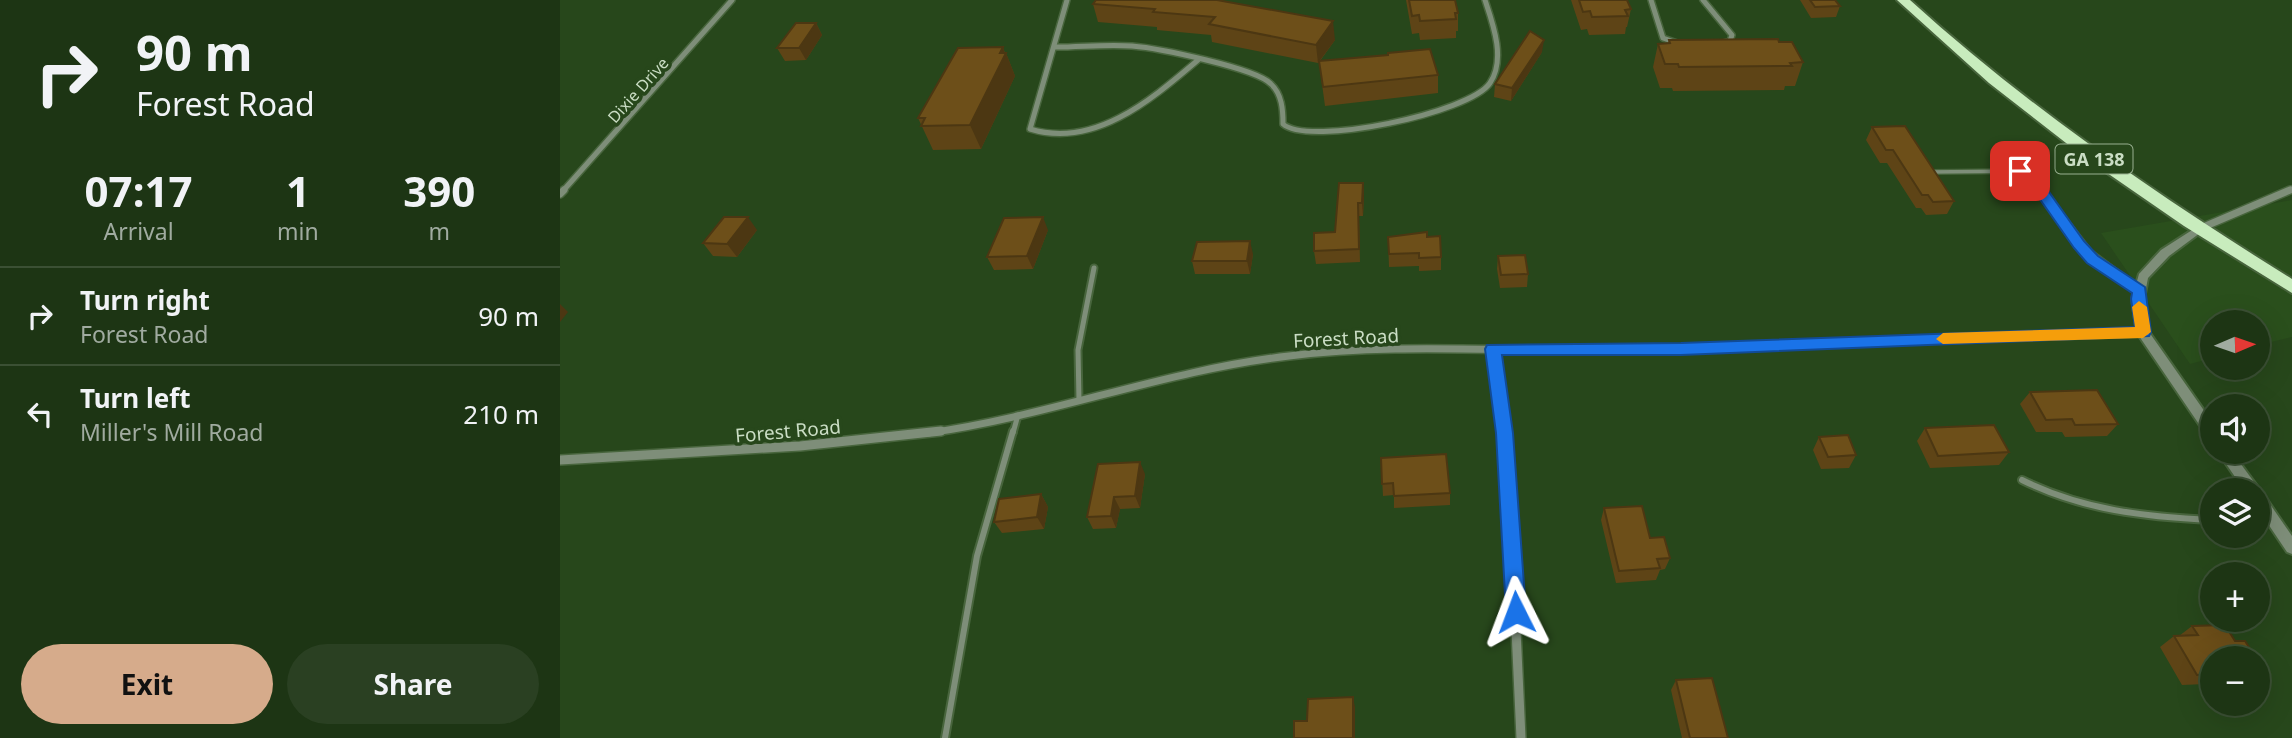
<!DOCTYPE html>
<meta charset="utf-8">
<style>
:root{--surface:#1d3514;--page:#2a4022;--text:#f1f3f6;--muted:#a0aba0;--line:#3b5034;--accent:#d6ab8b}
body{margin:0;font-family:"Noto Sans",sans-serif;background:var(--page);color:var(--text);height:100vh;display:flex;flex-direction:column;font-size:26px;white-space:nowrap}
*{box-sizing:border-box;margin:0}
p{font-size:23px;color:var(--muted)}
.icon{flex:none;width:38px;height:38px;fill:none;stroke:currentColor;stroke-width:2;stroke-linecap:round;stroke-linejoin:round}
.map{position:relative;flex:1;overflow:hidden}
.panel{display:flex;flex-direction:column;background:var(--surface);width:560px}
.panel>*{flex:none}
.top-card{background:#1d3514;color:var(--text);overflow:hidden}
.needle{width:46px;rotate:88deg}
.fabs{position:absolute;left:1640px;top:310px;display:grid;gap:14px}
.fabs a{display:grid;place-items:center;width:70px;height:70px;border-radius:50%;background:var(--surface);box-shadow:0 7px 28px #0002,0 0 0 2px var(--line);font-size:35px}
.pin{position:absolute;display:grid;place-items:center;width:60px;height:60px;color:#fff;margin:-30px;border-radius:14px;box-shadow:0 4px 10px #0006}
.me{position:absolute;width:77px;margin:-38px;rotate:357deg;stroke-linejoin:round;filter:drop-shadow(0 0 5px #0008)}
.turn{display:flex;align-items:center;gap:24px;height:147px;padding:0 21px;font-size:32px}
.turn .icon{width:91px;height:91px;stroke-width:2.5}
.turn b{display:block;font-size:49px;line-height:60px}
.eta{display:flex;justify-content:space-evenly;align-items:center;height:119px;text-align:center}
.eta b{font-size:42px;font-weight:700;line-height:49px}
.action{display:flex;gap:14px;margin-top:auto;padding:14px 21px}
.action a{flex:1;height:80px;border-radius:42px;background:var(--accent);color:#111;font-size:28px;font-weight:700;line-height:80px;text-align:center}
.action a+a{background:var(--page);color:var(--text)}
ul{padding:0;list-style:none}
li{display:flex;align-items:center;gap:21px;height:98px;padding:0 21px;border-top:2px solid var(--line)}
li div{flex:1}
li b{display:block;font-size:26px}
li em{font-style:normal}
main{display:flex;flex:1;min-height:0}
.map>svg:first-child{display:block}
.built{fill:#2a4f1c}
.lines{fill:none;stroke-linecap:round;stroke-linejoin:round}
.service-far2-casing{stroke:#48653d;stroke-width:6}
.service-far1-casing{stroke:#48653d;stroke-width:9}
.service-casing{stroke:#48653d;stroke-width:10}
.minor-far2-casing{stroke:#48653d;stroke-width:8}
.minor-far1-casing{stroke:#48653d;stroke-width:10}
.minor-casing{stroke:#48653d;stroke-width:12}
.tertiary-casing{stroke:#48653d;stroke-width:4}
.trunk-casing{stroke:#48653d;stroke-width:4}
.service-far2{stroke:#7e8e79;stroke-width:3.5}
.service-far1{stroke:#7e8e79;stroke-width:5}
.service{stroke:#7e8e79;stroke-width:6}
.minor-far2{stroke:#7e8e79;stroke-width:5}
.minor-far1{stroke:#7e8e79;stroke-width:7}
.minor{stroke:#7e8e79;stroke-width:9}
.tertiary{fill:#7e8e79;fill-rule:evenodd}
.trunk{fill:#c8ecbd;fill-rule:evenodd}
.wall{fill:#5e4416}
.shaded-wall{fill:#4c3712}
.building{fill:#6d4f19;stroke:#4c3712;stroke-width:2}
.route{fill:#1a73e8;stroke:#114b97;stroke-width:2}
.slow{fill:#f59e0b}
.labels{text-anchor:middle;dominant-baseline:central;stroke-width:7;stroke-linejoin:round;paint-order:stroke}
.far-street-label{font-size:16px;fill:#caddc4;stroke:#27471b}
.shield{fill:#27471b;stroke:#99b091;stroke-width:2}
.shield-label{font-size:18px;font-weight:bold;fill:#caddc4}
.street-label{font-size:19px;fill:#caddc4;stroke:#27471b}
</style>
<main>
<section class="panel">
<div class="top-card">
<div class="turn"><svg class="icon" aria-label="right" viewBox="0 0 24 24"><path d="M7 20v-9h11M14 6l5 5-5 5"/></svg><div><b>90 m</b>Forest Road</div></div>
</div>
<div class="eta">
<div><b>07:17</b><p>Arrival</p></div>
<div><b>1</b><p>min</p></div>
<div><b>390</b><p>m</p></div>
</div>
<ul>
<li><svg class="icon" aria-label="right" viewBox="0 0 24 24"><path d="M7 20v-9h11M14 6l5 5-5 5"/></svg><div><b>Turn right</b><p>Forest Road</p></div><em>90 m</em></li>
<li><svg class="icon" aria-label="left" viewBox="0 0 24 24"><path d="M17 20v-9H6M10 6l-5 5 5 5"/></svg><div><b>Turn left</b><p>Miller's Mill Road</p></div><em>210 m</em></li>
</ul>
<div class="action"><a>Exit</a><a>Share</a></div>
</section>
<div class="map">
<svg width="1732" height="738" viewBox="0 0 1732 738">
<rect width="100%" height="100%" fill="#27471b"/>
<path class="built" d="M1732 200V337L1698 345V322H1652V358L1630 364 1541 233Z"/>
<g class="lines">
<defs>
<path id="service-far2" d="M1368 172 1467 171"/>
<g id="service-far1">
<path d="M519 400 518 350 534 268"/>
<path d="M453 433 458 415"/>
</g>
<g id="service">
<path d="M1462 480C1523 510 1585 517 1652 520"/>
<path d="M1698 522H1711"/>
<path d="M385 738 417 556 453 431"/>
</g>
<g id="minor-far2">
<path d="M507 0 470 129C535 149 592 99 638 60"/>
<path d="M1091 0 1103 38 1117 43"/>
<path d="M1143 0 1172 35 1170 41 1163 43"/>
<path d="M496 47C521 47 547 44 572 46 597 48 696 68 711 84 722 94 723 110 723 124 749 147 910 113 930 83 946 59 933 24 925 0"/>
<path d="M1467 171 1481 192"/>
<path d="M2 192 172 0"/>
<path d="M1726 192 1732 189"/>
</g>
<g id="minor-far1">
<path d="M1480 190 1529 253 1580 291"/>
<path d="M0 194 4 190"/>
<path d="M1641 228 1730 190"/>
<path d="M933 349 943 433"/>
<path d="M368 433C490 416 606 370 729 356 835 343 942 352 1048 350 1227 347 1405 338 1583 333"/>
</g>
<g id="minor">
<path d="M942 431 952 543 961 738"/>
<path d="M0 460 240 446 381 431"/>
</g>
<g id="tertiary">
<path d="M1640 225 1645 228 1644 230 1609 256 1588 278 1584 299 1589 332 1652 422V437L1647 436 1577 333 1572 299 1579 274 1601 250Z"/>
<path d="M1658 452H1672L1697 486 1699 490 1698 492 1703 494 1732 536V554L1727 552 1698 509V490H1684Z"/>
</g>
<path id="trunk" d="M1337 0H1350C1468 107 1597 195 1732 279V293L1624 226 1524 157 1429 83Z"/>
</defs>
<use href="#service-far2" class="service-far2-casing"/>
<use href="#service-far1" class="service-far1-casing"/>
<use href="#service" class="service-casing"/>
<use href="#minor-far2" class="minor-far2-casing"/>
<use href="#minor-far1" class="minor-far1-casing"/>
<use href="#minor" class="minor-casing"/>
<use href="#tertiary" class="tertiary-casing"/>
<use href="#trunk" class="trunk-casing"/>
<use href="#service-far2" class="service-far2"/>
<use href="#service-far1" class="service-far1"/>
<use href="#service" class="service"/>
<use href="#minor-far2" class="minor-far2"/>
<use href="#minor-far1" class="minor-far1"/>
<use href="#minor" class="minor"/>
<use href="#tertiary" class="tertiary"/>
<use href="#trunk" class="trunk"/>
</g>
<g class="wall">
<path d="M657 0 775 40 760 61 878 75V93L765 106 759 62 758 63 652 42 651 35 597 30V27L538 22 533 4Z"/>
<path d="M846 0H895L898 13V31H896V38L860 40 859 33 852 34Z"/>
<path d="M1011 0H1067L1071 9 1067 27H1066L1065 34 1029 35 1027 29 1021 30Z"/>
<path d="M1240 0H1275L1280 6 1276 17 1251 18Z"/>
<path d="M256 23 262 35 246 60 225 61 217 48Z"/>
<path d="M1109 40 1219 42 1243 62 1235 86H1225L1224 90 1113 91 1112 88H1100L1093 67 1098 44 1108 43Z"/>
<path d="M443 47 445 53H446L455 76 421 149 373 150 358 118Z"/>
<path d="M982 52 951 101 934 97 935 84Z"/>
<path d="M1312 127 1394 201 1387 214 1366 215 1361 208H1356L1327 163H1320L1306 140Z"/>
<path d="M803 183 804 196 803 216H799L800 262 756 264 754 251 775 232Z"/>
<path d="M197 230 177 257 153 256 143 243Z"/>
<path d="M488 230 473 269 434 270 427 257Z"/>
<path d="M828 237H867L881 257V270L859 271V266L829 267Z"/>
<path d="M693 254 690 274H635L632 261Z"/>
<path d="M938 256 968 274 967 287 940 288 937 269Z"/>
<path d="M1470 392 1558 424 1547 436 1505 437 1502 432H1476L1460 404Z"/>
<path d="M1365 428 1449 452 1439 465 1370 468 1357 441Z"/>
<path d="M1259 437 1296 455 1289 468 1261 469 1253 450Z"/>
<path d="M821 458 890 493V505L834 508V495L823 496Z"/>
<path d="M585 474 580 508 560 509 556 528 533 529 527 517Z"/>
<path d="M481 494 488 507 484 529 442 533 434 522Z"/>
<path d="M1044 508 1090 538 1110 558 1105 569 1100 570 1096 580 1056 583 1041 520Z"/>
<path d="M1632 626 1652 658V694L1646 684 1622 685 1600 647 1614 636H1619Z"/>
<path d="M1116 680 1168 738H1122L1111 690Z"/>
</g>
<g class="shaded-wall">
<path d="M773 21 775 40 758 63 756 45Z"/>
<path d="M256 23 262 35 246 60 239 48Z"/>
<path d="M984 40 982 52 951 101 952 88Z"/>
<path d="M443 47 445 54 446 53 455 76 421 149 410 125Z"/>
<path d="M803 183 804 196 803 216 802 203Z"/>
<path d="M188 217 197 230 177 257 167 244Z"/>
<path d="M483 217 488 230 473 269 467 256Z"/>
<path d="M690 241 693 254 690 274 687 261Z"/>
<path d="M0 304 8 312 0 322Z"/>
<path d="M580 462 585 474 580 508 575 496Z"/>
<path d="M481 494 488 507 484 529 477 517Z"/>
<path d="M554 497 560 509 556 528 551 516Z"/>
<path d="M793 697 795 707V738H793Z"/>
</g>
<g class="building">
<path d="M536 0H657L773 21 756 45 649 24 655 17 593 12 595 9 533 4Z"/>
<path d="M849 0H895L898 13H895L896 19 860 21 859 15 852 16Z"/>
<path d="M1019 0H1067L1071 9 1065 10 1068 16 1032 17 1030 11 1023 12Z"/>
<path d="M1250 0H1275L1280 6 1255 7Z"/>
<path d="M236 23H256L239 48H217Z"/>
<path d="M970 31 984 40 952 88 935 84Z"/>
<path d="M1218 39 1219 42H1232L1243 62 1230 63 1232 66 1119 67 1118 64H1105L1098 44 1110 43 1109 40Z"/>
<path d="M443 47 440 53H446L410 125 361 126 365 118H358L398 48Z"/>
<path d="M870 49 878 75 763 87 759 61 828 55V53Z"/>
<path d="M1345 126 1394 201 1373 202 1368 195H1362L1333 150H1326L1312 127Z"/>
<path d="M779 183H803L802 203H798L799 249 754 251V233L775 232Z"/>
<path d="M164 217H188L167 244 143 243Z"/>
<path d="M483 217 467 256 427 257 444 218Z"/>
<path d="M867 232V237L880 236 881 257 859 258V253L829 254 828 237Z"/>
<path d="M690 241 687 261H632L637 242Z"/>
<path d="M965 255 968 274 941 275 938 256Z"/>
<path d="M1537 390 1558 424 1515 425 1512 419 1486 420 1470 392Z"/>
<path d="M1434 425 1449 452 1378 456 1365 428Z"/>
<path d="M1288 435 1296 455 1268 457 1259 437Z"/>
<path d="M886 454 890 493 834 496 833 483 822 484 821 458Z"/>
<path d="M580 462 575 496 554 497 551 516 527 517 538 464Z"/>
<path d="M481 494 477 517 434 522 439 499Z"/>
<path d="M1082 506 1090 538 1104 537 1110 558 1097 559 1100 568 1059 571 1044 508Z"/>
<path d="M1665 625 1675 641H1685L1696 658H1652V674L1637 675 1614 636 1638 635 1632 626Z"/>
<path d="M1698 660 1703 669H1698Z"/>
<path d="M1698 675 1704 685 1698 686Z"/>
<path d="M1152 678 1168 738H1130L1116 680Z"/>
<path d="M793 697V738H734V721H747L748 699Z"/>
</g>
<path class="route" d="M1460 167 1472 168 1524 241 1538 256 1585 287 1591 332 1589 336 1121 355H942L953 433 966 612 963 619 956 621 949 619 946 612 936 433 925 349 927 345 1121 343 1575 327 1571 299 1572 293 1527 263 1514 248 1463 175 1454 171Z"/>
<path class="slow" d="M1579 301 1587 307 1591 332 1583 338 1383 344 1376 339 1383 333 1575 327 1572 307Z"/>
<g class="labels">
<g class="far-street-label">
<text transform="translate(78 90) rotate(-48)">Dixie Drive</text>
</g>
<rect class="shield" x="1495.5" y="144.5" width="77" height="29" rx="5"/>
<g class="shield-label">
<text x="1534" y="159">GA 138</text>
</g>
<g class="street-label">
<text transform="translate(786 338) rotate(-3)">Forest Road</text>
<text transform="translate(228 431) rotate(-5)">Forest Road</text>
</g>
</g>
</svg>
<div class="fabs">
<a><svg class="needle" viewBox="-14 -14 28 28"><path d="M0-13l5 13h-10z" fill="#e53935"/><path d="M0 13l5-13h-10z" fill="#a0aba0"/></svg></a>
<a><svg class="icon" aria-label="sound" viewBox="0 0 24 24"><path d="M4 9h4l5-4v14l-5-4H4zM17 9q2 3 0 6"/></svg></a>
<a><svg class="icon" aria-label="layers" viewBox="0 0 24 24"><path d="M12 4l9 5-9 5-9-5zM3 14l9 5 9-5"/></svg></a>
<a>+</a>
<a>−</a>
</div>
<div class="pin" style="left:1460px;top:171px;background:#d93025"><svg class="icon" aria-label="arrive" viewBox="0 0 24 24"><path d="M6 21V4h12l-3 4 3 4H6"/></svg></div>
<svg class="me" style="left:956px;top:612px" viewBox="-20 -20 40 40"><path d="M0-17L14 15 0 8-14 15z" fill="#1a73e8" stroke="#fff" stroke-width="4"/></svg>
</div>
</main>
